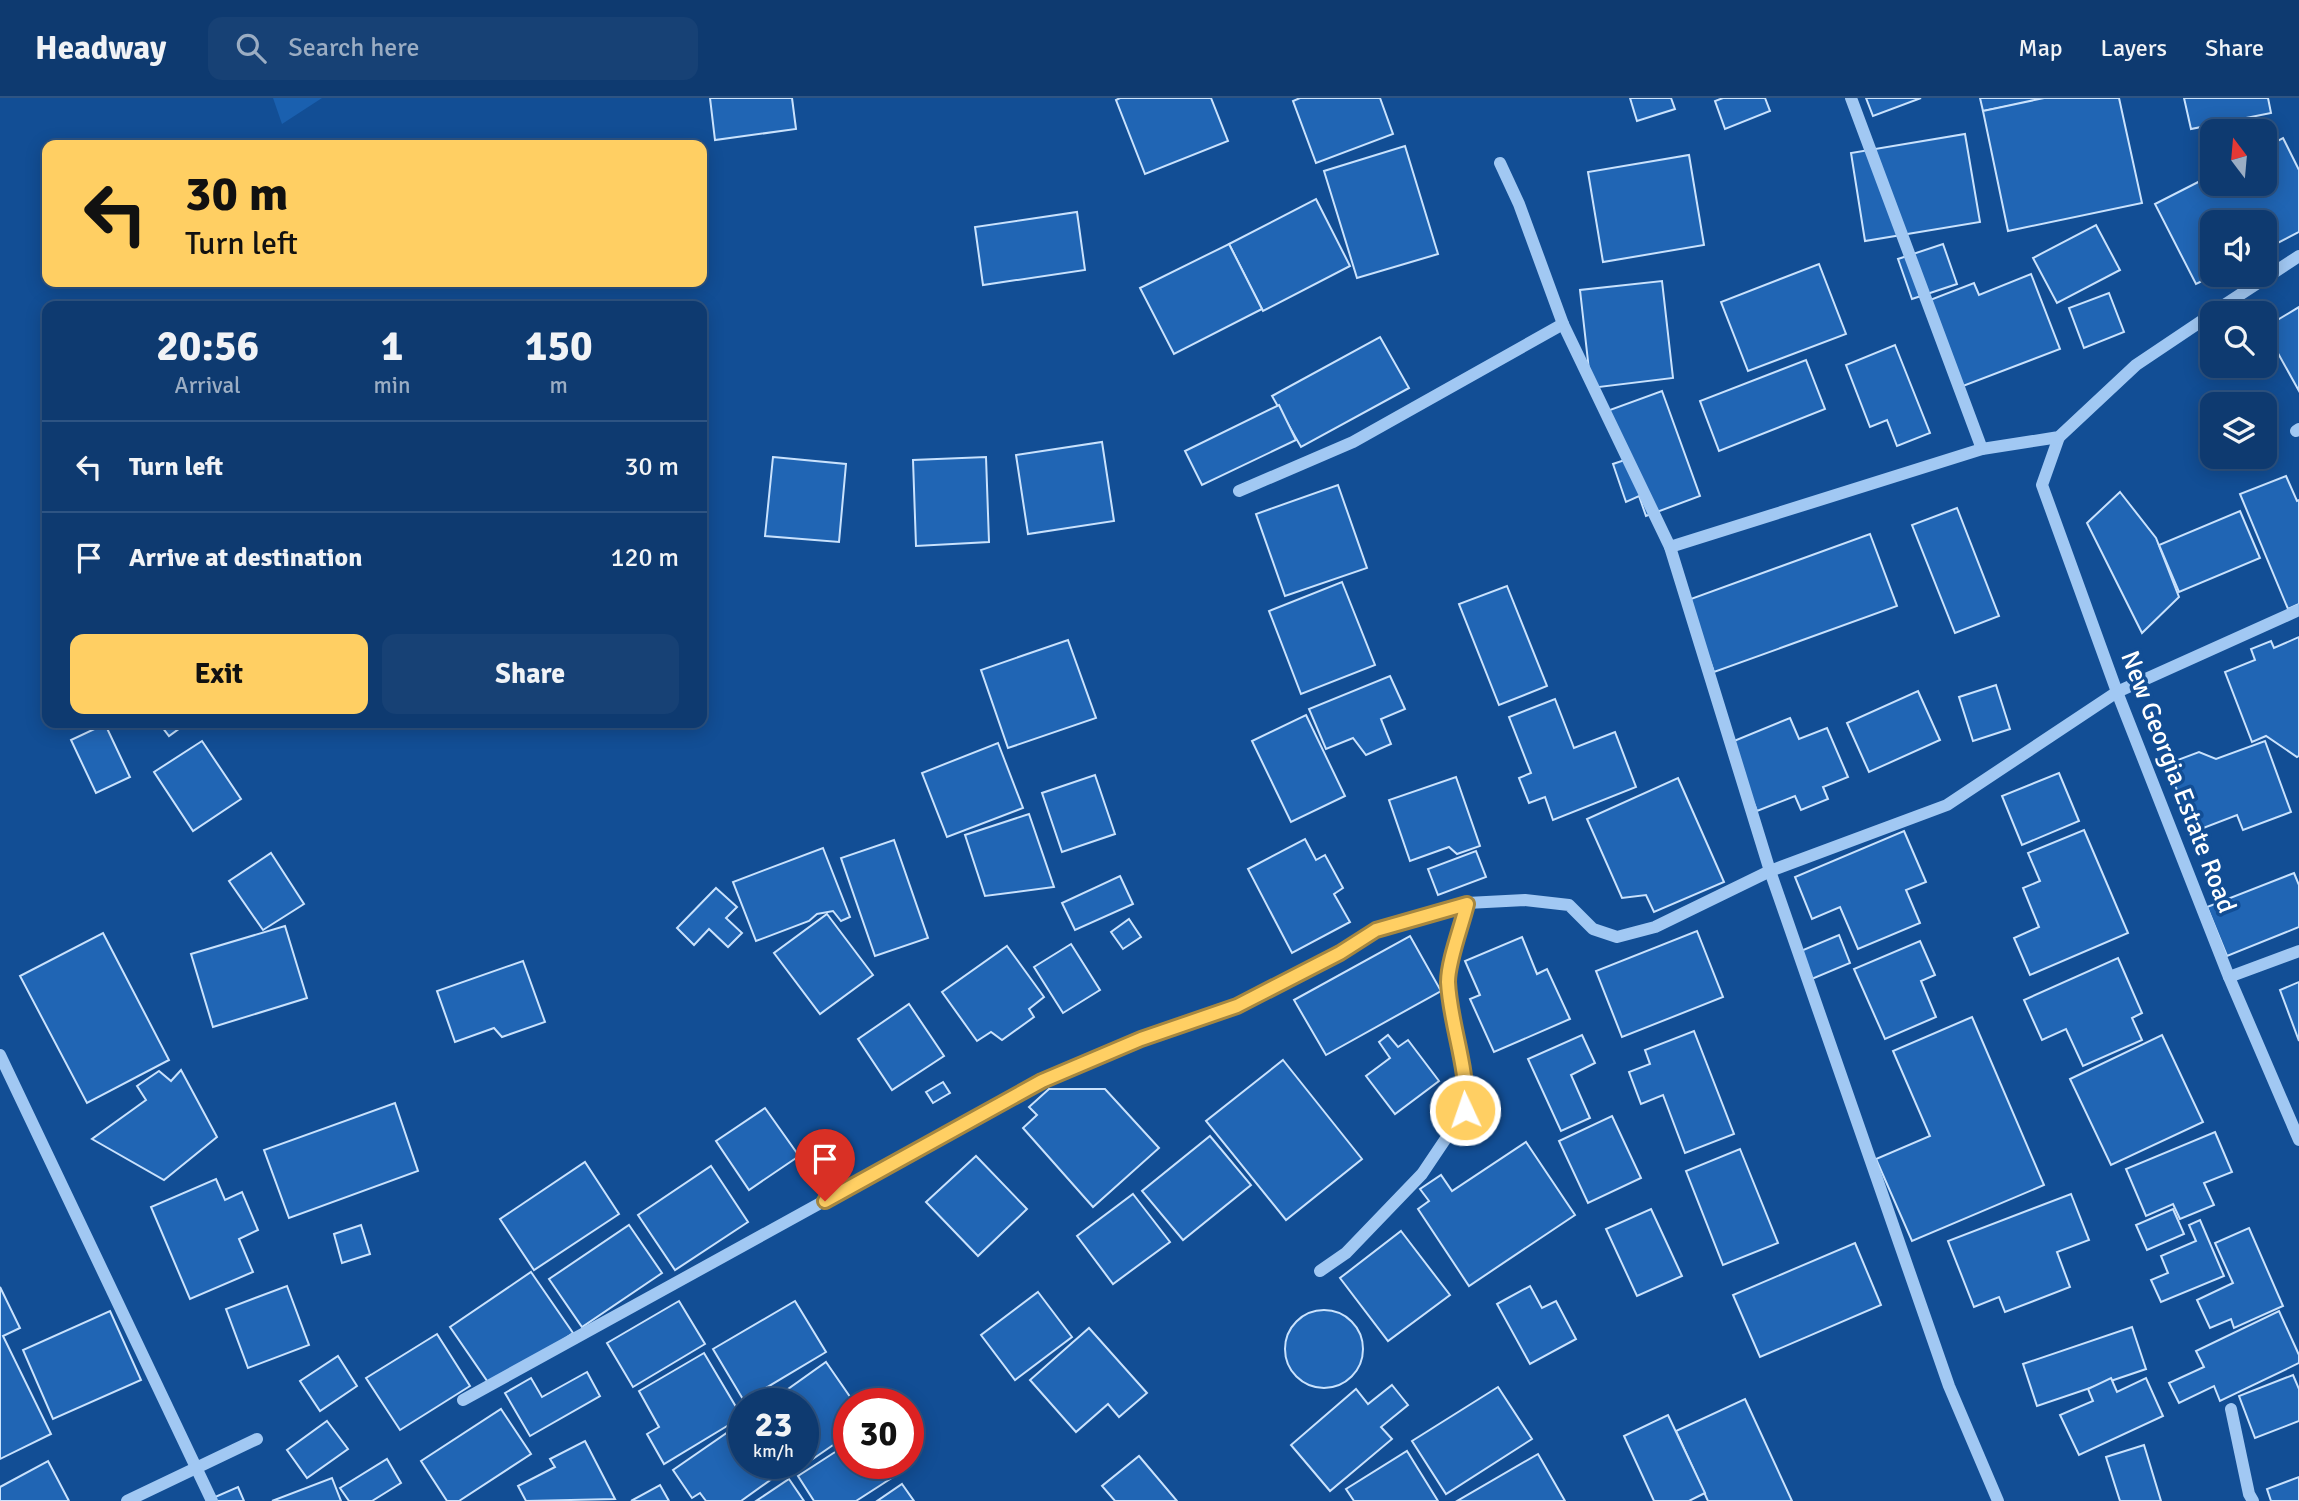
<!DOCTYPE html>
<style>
:root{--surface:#0e3a70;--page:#174175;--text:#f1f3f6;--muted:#9badc3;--line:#2e5483;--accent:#ffcf63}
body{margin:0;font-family:Signika,sans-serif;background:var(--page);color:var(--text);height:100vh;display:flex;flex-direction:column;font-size:26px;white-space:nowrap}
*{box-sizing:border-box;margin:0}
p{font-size:23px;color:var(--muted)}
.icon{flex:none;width:38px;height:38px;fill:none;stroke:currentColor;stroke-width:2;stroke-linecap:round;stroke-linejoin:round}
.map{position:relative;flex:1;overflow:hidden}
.panel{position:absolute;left:42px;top:203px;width:665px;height:427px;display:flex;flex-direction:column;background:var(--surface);border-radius:14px;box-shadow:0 4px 18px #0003,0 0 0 2px var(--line)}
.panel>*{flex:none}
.top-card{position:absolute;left:42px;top:42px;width:665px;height:147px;border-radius:14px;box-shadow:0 4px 18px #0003,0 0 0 2px var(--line);background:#ffcf63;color:#111;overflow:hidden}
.needle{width:46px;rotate:344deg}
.fabs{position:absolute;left:2200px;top:21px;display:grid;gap:14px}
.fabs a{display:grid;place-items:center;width:77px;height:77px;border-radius:14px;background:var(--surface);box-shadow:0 4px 18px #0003,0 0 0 2px var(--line);font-size:35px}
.speed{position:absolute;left:728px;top:1290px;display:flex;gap:14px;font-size:35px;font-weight:700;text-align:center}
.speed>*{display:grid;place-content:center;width:91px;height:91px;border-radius:50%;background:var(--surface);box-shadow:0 4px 18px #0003,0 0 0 2px var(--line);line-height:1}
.speed small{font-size:18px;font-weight:400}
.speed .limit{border:10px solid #d22;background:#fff;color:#111}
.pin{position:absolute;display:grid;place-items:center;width:60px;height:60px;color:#fff;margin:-72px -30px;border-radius:50% 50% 50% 0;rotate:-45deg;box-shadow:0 0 7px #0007}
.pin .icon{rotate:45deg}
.me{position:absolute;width:77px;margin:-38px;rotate:357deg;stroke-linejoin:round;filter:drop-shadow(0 0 5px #0008)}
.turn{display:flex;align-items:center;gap:24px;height:147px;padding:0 28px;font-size:32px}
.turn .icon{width:91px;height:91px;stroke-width:2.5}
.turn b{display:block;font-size:49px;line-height:60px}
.eta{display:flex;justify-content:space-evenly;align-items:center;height:119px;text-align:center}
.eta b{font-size:42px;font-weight:700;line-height:49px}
.button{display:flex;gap:14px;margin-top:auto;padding:14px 28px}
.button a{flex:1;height:80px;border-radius:14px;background:var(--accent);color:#111;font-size:28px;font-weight:700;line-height:80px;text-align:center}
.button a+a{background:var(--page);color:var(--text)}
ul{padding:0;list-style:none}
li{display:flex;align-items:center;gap:21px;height:91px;padding:0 28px;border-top:2px solid var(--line)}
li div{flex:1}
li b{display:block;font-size:26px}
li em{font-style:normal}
header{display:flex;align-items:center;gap:42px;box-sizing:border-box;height:98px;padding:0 35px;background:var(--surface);border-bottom:2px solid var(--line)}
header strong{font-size:33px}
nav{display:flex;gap:38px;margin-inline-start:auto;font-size:24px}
.search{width:490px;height:63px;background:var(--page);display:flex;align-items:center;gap:18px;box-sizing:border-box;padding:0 24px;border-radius:14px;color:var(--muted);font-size:26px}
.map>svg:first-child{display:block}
.green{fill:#1a60af}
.building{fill:#2065b4;stroke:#c9e2fd;stroke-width:2}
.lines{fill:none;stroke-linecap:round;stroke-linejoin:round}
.minor{stroke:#a1c8f3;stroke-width:12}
.route-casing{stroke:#a68740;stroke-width:18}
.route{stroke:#ffcf63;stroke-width:12}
.labels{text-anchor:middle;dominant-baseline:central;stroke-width:7;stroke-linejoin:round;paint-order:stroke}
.street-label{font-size:26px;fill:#fff;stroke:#124e95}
</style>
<header>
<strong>Headway</strong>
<div class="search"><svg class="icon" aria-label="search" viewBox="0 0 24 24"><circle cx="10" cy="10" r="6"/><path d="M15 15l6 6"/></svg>Search here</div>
<nav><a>Map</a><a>Layers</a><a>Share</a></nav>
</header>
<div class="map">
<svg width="2299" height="1403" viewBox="0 0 2299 1403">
<rect width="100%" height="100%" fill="#124e95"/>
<path class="green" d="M273 0H322L282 26Z"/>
<g class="building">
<path d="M710 0H792L796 31 715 42Z"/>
<path d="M1120 0H1211L1228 43 1145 76 1116 2Z"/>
<path d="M1300 0H1380L1393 36 1316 65 1293 3Z"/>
<path d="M1630 0H1671L1675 11 1637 23Z"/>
<path d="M1723 0H1765L1770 13 1725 31 1715 3Z"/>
<path d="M1866 0H1921L1873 18Z"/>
<path d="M1980 0H2049L1983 13Z"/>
<path d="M2044 0H2119L2142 105 2008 133 1983 13Z"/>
<path d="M2184 0H2268L2271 15 2191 31Z"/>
<path d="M1965 36 1980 124 1865 143 1851 55Z"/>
<path d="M2283 40 2299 72V134L2264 152V124H2212V177H2215L2196 186 2155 106 2212 77V86H2264V50Z"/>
<path d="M1405 48 1438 156 1357 180 1324 73Z"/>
<path d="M1689 57 1704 147 1603 164 1588 74Z"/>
<path d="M1316 101 1350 168 1263 213 1229 146Z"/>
<path d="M1077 114 1085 172 983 187 975 129Z"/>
<path d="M2096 127 2120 172 2057 205 2033 160Z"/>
<path d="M1229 146 1262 211 1174 256 1140 190Z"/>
<path d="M1943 146 1957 186 1912 201 1898 161Z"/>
<path d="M1819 166 1846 236 1748 273 1721 204Z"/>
<path d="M2031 176 2060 251 1963 288 1930 202 1974 185 1979 197Z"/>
<path d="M1662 183 1673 280 1591 290 1580 192Z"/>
<path d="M2109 195 2124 234 2084 250 2069 210Z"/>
<path d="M2299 209V293L2264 230Z"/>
<path d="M1380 239 1409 290 1301 349 1272 298Z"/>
<path d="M1895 247 1930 335 1897 348 1887 322 1870 329 1846 267Z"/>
<path d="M1806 262 1825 311 1719 353 1700 303Z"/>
<path d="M1662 293 1700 398 1646 418 1639 398 1626 404 1613 366 1625 362 1607 313Z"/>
<path d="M1279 307 1296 342 1202 387 1185 353Z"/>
<path d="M1102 344 1114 423 1028 436 1016 357Z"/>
<path d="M773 359 846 366 839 444 765 438Z"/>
<path d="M986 359 989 444 916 448 913 362Z"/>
<path d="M2286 378 2297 403 2299 402V506L2288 511 2240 396Z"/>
<path d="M1338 387 1367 470 1285 498 1256 416Z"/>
<path d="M2120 394 2156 440 2179 499 2142 535 2087 425Z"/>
<path d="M1957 410 1999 518 1955 535 1912 427Z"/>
<path d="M2240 413 2260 460 2179 494 2159 447Z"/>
<path d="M1870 436 1897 508 1714 574 1688 502Z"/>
<path d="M1342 484 1375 567 1301 596 1269 513Z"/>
<path d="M1507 488 1547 588 1499 607 1459 506Z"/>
<path d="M2299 539V658L2297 659 2266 638 2252 644 2225 574 2255 562 2251 551 2271 543 2274 550Z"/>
<path d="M1068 542 1096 620 1008 650 981 572Z"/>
<path d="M1390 578 1405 611 1381 621 1391 646 1366 657 1353 640 1326 651 1309 611Z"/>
<path d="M1996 587 2010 631 1973 643 1959 599Z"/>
<path d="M1918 593 1940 642 1869 674 1847 625Z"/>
<path d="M1555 601 1574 650 1615 634 1636 689 1553 722 1545 699 1529 705 1519 680 1531 675 1509 619Z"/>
<path d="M1306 617 1345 698 1291 724 1252 643Z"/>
<path d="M1790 620 1799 641 1827 630 1848 679 1823 689 1828 701 1801 712 1795 698 1757 713 1729 645Z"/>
<path d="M159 625H187L169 638Z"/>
<path d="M105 626 130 679 96 695 71 642Z"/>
<path d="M202 643 241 701 193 733 154 674Z"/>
<path d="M2265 643 2291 714 2243 732 2237 717 2193 734 2167 666 2199 654 2216 661Z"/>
<path d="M998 645 1023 710 947 739 922 675Z"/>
<path d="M2059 675 2079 723 2022 747 2002 698Z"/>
<path d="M1095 677 1115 736 1062 754 1042 695Z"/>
<path d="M1456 679 1480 748 1457 756 1449 749 1410 763 1389 702Z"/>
<path d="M1678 680 1724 784 1654 814 1646 797 1622 800 1587 721Z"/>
<path d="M1029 716 1054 789 985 798 965 737Z"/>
<path d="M2084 732 2128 835 2030 877 2014 840 2039 829 2023 790 2040 783 2028 755Z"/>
<path d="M1904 733 1926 784 1906 792 1920 825 1858 851 1840 809 1812 821 1795 779Z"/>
<path d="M1305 741 1316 762 1325 757 1343 790 1334 796 1350 824 1292 855 1248 771Z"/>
<path d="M894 742 928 840 875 858 841 760Z"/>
<path d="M823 750 850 819 841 823 833 813 817 816 809 823 756 843 733 784Z"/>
<path d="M1476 753 1486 779 1438 797 1428 771Z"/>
<path d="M271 755 304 806 263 832 229 783Z"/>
<path d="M2294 775 2299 787V829L2227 858 2207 809Z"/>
<path d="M1120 778 1133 806 1075 832 1062 805Z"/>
<path d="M716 790 737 809 726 820 742 835 728 849 709 831 694 847 677 830Z"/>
<path d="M827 816 873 877 820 916 774 855Z"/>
<path d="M1129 821 1141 839 1123 851 1111 834Z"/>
<path d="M285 828 307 900 213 929 191 856Z"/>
<path d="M1697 833 1723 899 1622 939 1596 873Z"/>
<path d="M103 835 169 962 87 1005 20 878Z"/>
<path d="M1839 837 1850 865 1807 883 1796 855Z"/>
<path d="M1410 838 1441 893 1326 957 1294 902Z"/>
<path d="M1522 839 1537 876 1547 871 1570 921 1494 954 1470 901 1480 897 1465 863Z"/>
<path d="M1920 843 1935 877 1921 883 1936 919 1885 941 1854 871Z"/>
<path d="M1071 846 1100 892 1063 915 1034 869Z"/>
<path d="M1007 848 1044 899 1029 911 1034 919 1002 942 991 934 977 943 942 894Z"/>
<path d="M2118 860 2142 915 2132 920 2142 942 2083 968 2066 931 2042 942 2024 902Z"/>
<path d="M523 863 545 924 502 939 494 930 455 944 437 893Z"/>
<path d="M2299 884V943L2280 892Z"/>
<path d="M909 906 944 958 892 992 858 941Z"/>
<path d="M1972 919 2044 1087 1912 1143 1876 1061 1930 1038 1893 953Z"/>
<path d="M1694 933 1734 1036 1685 1055 1663 997 1641 1006 1629 974 1650 966 1645 952Z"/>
<path d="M1388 937 1398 949 1408 942 1439 983 1395 1016 1366 978 1390 960 1379 944Z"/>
<path d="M1582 937 1595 965 1571 977 1590 1020 1561 1033 1528 961Z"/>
<path d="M2162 937 2203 1024 2111 1067 2070 981Z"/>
<path d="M1283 962 1362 1061 1286 1122 1206 1023Z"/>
<path d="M181 972 217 1039 164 1082 92 1041 146 1002 137 988 159 973 171 983Z"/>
<path d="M943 984 950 995 933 1005 926 994Z"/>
<path d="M1049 991H1105L1159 1050 1093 1109 1023 1030 1037 1017 1029 1009Z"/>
<path d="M395 1005 418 1073 289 1120 264 1052Z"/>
<path d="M765 1010 799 1058 749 1092 716 1043Z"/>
<path d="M1612 1018 1641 1080 1588 1105 1559 1043Z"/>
<path d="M2215 1034 2232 1074 2204 1085 2214 1107 2180 1121 2173 1106 2146 1118 2126 1071Z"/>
<path d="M1210 1038 1251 1087 1183 1142 1142 1093Z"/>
<path d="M1526 1044 1575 1117 1469 1188 1418 1111 1429 1103 1420 1091 1441 1077 1452 1093Z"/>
<path d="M1740 1051 1778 1145 1723 1167 1686 1073Z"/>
<path d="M976 1058 1027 1111 978 1158 926 1104Z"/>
<path d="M585 1064 619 1116 534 1172 500 1121Z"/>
<path d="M711 1068 748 1124 675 1172 638 1117Z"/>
<path d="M216 1081 225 1102 242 1094 258 1132 239 1141 253 1174 190 1201 151 1109Z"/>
<path d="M1133 1096 1170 1144 1113 1186 1077 1138Z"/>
<path d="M2071 1096 2089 1142 2057 1154 2070 1189 2005 1214 1999 1199 1974 1209 1948 1143Z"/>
<path d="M1651 1111 1682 1178 1637 1198 1606 1131Z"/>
<path d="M2173 1111 2184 1136 2147 1152 2136 1127Z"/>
<path d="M2200 1122 2224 1178 2161 1204 2151 1182 2168 1175 2161 1158 2196 1143 2189 1127Z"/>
<path d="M361 1127 370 1156 342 1165 334 1136Z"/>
<path d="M629 1127 662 1175 582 1229 549 1181Z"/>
<path d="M2249 1130 2283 1208 2234 1230 2231 1221 2210 1230 2197 1202 2233 1185 2215 1145Z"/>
<path d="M1401 1133 1450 1197 1388 1243 1340 1180Z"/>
<path d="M1855 1145 1881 1207 1760 1259 1733 1197Z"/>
<path d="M531 1174 573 1235 492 1290 450 1229Z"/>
<path d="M287 1188 309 1247 248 1270 226 1211Z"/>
<path d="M1530 1188 1542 1210 1556 1203 1576 1241 1530 1266 1497 1206Z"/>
<path d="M0 1189 20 1230 3 1238 51 1336 0 1361Z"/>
<path d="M1038 1194 1072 1239 1015 1282 981 1237Z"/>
<path d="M679 1203 705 1246 633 1289 607 1245Z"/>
<path d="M795 1203 826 1254 744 1303 713 1251Z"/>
<circle cx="1324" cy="1251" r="39"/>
<path d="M110 1213 141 1282 53 1321 23 1252Z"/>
<path d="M2279 1213 2299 1257V1265L2220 1303 2214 1288 2179 1305 2169 1285 2204 1269 2196 1253Z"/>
<path d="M2132 1229 2146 1271 2037 1308 2023 1266Z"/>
<path d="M1089 1230 1147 1295 1119 1319 1108 1306 1076 1334 1030 1282Z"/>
<path d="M437 1236 470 1288 400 1332 366 1280Z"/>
<path d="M704 1255 742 1319 664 1366 647 1336 659 1329 639 1293Z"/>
<path d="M338 1258 357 1288 320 1313 300 1283Z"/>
<path d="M826 1264 855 1306H849V1336L794 1374 787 1365H803V1306H767Z"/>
<path d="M587 1274 600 1298 530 1338 505 1295 531 1280 542 1299Z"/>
<path d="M2293 1277 2299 1291V1323L2255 1340 2239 1298Z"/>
<path d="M2111 1280 2117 1294 2146 1280 2163 1318 2079 1357 2060 1317 2093 1303 2088 1291Z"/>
<path d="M1392 1287 1408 1307 1381 1329 1392 1341 1330 1393 1291 1347 1356 1291 1368 1306Z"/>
<path d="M1498 1289 1532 1341 1446 1396 1412 1343Z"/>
<path d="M1745 1301 1792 1403H1708L1676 1333Z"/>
<path d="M501 1311 531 1356 459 1403H447L421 1363Z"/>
<path d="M1668 1317 1705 1395 1689 1403H1654L1624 1338Z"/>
<path d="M327 1323 348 1351 307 1380 287 1352Z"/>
<path d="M744 1323V1365H777L783 1373 741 1403H706L700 1395 692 1400 673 1372Z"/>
<path d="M585 1343 615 1401 526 1403 518 1388 555 1369 550 1361Z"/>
<path d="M849 1345V1365H895L901 1374 856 1403H814L798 1378Z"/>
<path d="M2144 1347 2161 1403H2120L2106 1359Z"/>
<path d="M1407 1353 1438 1403H1354L1346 1391Z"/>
<path d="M1538 1356 1565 1403H1457Z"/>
<path d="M1139 1358 1177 1403H1115L1102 1388Z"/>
<path d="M387 1361 401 1385 372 1403H349L340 1390Z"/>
<path d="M48 1363 69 1403H0V1389Z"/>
<path d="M2299 1379V1403H2271L2267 1391Z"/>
<path d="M332 1380 341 1403H272Z"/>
<path d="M789 1381 804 1403H756Z"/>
<path d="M902 1386 914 1403H877Z"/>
<path d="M660 1387 669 1403H631Z"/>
<path d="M238 1389 244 1403H206Z"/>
</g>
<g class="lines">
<g class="minor">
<path d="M1851 0 1982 351"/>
<path d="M1500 65 1519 106 1563 226 1670 449 1770 773 1949 1288 1998 1403"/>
<path d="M2212 215 2299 158"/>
<path d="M2296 333 2299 331"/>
<path d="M2059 339 2042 387 2117 594 2229 879 2299 1042"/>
<path d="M1239 393 1353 344 1563 226"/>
<path d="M1670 449 1982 351 2059 339 2136 267 2212 216"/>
<path d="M2229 879 2299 853"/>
<path d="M0 957 212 1403"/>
<path d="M1320 1173 1346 1155 1422 1076 1465 1012 1467 992 1459 962 1448 881 1467 805"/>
<path d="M463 1302 1042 983 1141 941 1237 908 1340 855 1376 832 1467 805 1525 802 1569 807 1593 831 1617 839 1655 829 1770 773 1947 707 2117 594 2299 512"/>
<path d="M2231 1311 2249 1396 2253 1403"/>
<path d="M127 1403 257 1341"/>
</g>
</g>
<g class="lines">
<defs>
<path id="route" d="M825 1103 1042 983 1141 941 1237 908 1340 855 1376 832 1467 806C1462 827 1448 863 1448 884 1450 927 1469 970 1465 1012"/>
</defs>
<use href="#route" class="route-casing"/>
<use href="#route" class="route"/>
</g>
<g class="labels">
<g class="street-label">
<text transform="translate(2178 684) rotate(69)">New Georgia Estate Road</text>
</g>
</g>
</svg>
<div class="fabs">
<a><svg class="needle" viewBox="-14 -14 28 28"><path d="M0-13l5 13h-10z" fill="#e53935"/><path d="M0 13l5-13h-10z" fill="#9badc3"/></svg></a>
<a><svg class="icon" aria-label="sound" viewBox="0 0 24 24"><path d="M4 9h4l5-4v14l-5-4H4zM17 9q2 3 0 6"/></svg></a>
<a><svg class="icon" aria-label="search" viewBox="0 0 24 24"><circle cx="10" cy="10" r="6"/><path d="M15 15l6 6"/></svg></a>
<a><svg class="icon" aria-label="layers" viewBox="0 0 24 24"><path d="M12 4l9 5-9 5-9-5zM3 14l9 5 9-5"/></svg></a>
</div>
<div class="speed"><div>23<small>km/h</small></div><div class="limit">30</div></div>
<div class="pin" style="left:825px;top:1103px;background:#d93025"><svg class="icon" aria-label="arrive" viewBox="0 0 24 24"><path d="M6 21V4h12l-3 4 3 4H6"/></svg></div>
<svg class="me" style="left:1465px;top:1012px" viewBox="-20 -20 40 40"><circle r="17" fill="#ffcf63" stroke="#fff" stroke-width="3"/><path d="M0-11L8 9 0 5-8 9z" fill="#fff"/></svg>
<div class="top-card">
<div class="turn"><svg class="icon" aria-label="left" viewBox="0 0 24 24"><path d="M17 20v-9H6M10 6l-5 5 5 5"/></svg><div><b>30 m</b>Turn left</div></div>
</div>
<section class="panel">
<div class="eta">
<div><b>20:56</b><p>Arrival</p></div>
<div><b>1</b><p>min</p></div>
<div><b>150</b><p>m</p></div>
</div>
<ul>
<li><svg class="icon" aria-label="left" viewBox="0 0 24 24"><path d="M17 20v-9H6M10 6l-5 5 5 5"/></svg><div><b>Turn left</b></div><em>30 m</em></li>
<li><svg class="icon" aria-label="arrive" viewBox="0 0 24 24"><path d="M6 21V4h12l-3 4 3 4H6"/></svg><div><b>Arrive at destination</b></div><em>120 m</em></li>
</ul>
<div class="button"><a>Exit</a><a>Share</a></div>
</section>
</div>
